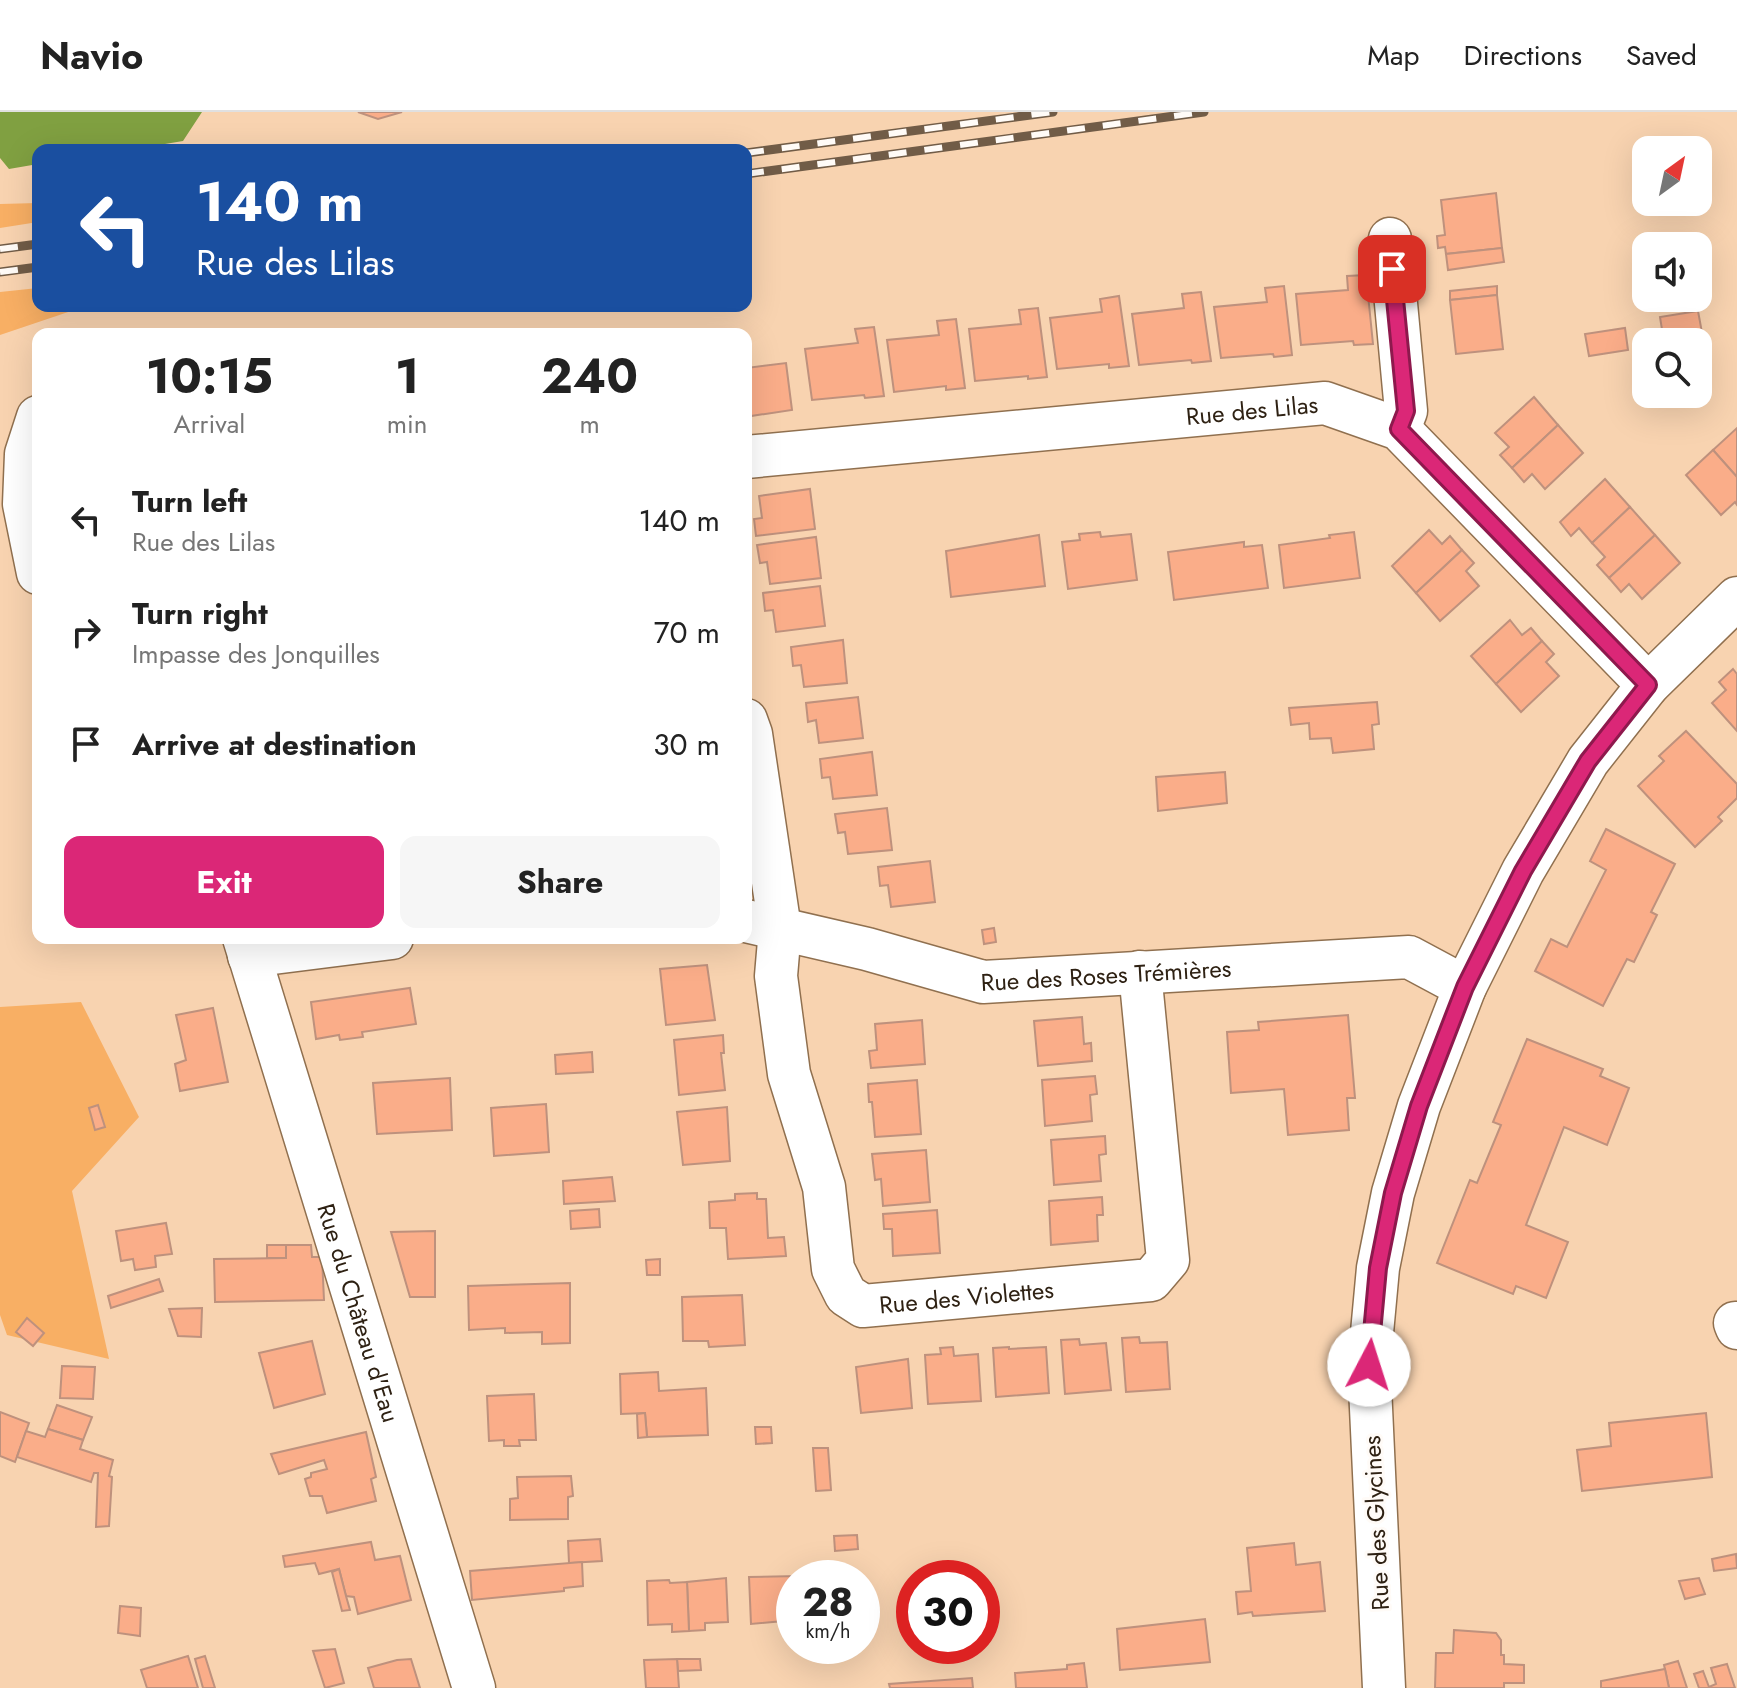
<!DOCTYPE html>
<meta charset="utf-8">
<style>
:root{--surface:#fff;--page:#f6f6f6;--text:#222;--muted:#767676;--line:#e0e0e0;--accent:#db2777}
body{margin:0;font-family:Jost,sans-serif;background:var(--page);color:var(--text);height:100vh;display:flex;flex-direction:column;font-size:30px;white-space:nowrap}
*{box-sizing:border-box;margin:0}
p{font-size:26px;color:var(--muted)}
.icon{flex:none;width:44px;height:44px;fill:none;stroke:currentColor;stroke-width:2;stroke-linecap:round;stroke-linejoin:round}
.map{position:relative;flex:1;overflow:hidden}
.details{position:absolute;left:32px;top:216px;width:720px;height:616px;display:flex;flex-direction:column;background:var(--surface);border-radius:16px;box-shadow:0 8px 32px #0002}
.details>*{flex:none}
.guide{position:absolute;left:32px;top:32px;width:720px;height:168px;border-radius:16px;box-shadow:0 8px 32px #0002;background:#1a4fa0;color:#fff;overflow:hidden}
.needle{width:52px;rotate:33deg}
.controls{position:absolute;left:1632px;top:24px;display:grid;gap:16px}
.controls a{display:grid;place-items:center;width:80px;height:80px;border-radius:16px;background:var(--surface);box-shadow:0 8px 32px #0002;font-size:40px}
.speed{position:absolute;left:776px;top:1448px;display:flex;gap:16px;font-size:40px;font-weight:700;text-align:center}
.speed>*{display:grid;place-content:center;width:104px;height:104px;border-radius:50%;background:var(--surface);box-shadow:0 8px 32px #0002;line-height:1}
.speed small{font-size:20px;font-weight:400}
.speed .limit{border:12px solid #d22;background:#fff;color:#111}
.pin{position:absolute;display:grid;place-items:center;width:68px;height:68px;color:#fff;margin:-34px;border-radius:16px;box-shadow:0 4px 12px #0006}
.me{position:absolute;width:88px;margin:-44px;rotate:5deg;stroke-linejoin:round;filter:drop-shadow(0 0 6px #0008)}
.turn{display:flex;align-items:center;gap:28px;height:168px;padding:0 32px;font-size:36px}
.turn .icon{width:104px;height:104px;stroke-width:2.5}
.turn b{display:block;font-size:56px;line-height:68px}
.eta{display:flex;justify-content:space-evenly;align-items:center;height:136px;text-align:center}
.eta b{font-size:48px;font-weight:700;line-height:56px}
.button{display:flex;gap:16px;margin-top:auto;padding:16px 32px}
.button a{flex:1;height:92px;border-radius:16px;background:var(--accent);color:#fff;font-size:32px;font-weight:700;line-height:92px;text-align:center}
.button a+a{background:var(--page);color:var(--text)}
ul{padding:0;list-style:none}
li{display:flex;align-items:center;gap:24px;height:112px;padding:0 32px}
li div{flex:1}
li b{display:block;font-size:30px}
li em{font-style:normal}
header{display:flex;align-items:center;gap:48px;box-sizing:border-box;height:112px;padding:0 40px;background:var(--surface);border-bottom:2px solid var(--line)}
header strong{font-size:38px}
nav{display:flex;gap:44px;margin-inline-start:auto;font-size:28px}
.map>svg:first-child{display:block}
.green{fill:#f8af64}
.water{fill:#80a041}
.building{fill:#faad89;stroke:#be917d;stroke-width:2}
.lines{fill:none;stroke-linecap:round;stroke-linejoin:round}
.minor-casing{stroke:#90704f;stroke-width:45}
.minor{stroke:#fff;stroke-width:42}
.rail-casing{stroke:#715c47;stroke-width:9}
.rail{stroke:#fffbf7;stroke-width:6;stroke-dasharray:18;stroke-linecap:butt}
.route-casing{stroke:#8e194d;stroke-width:20}
.route{stroke:#db2777;stroke-width:14}
.labels{text-anchor:middle;dominant-baseline:central;stroke-width:6;stroke-linejoin:round;paint-order:stroke}
.street-label{font-size:24px;fill:#2e2113;stroke:#fffbf7}
</style>
<header>
<strong>Navio</strong>
<nav><a>Map</a><a>Directions</a><a>Saved</a></nav>
</header>
<div class="map">
<svg width="1737" height="1576" viewBox="0 0 1737 1576">
<rect width="100%" height="100%" fill="#f8d3b0"/>
<g class="green">
<path d="M38 91V110L0 116V92Z"/>
<path d="M38 176V194H86L0 223V180Z"/>
<path d="M81 890 139 1005 72 1079 109 1247 7 1223 0 1203V895Z"/>
</g>
<path class="water" d="M0 0H202L183 29 129 38H38V52L9 57 0 46Z"/>
<g class="building">
<path d="M358 0H402L378 7Z"/>
<path d="M1496 81 1502 136 1446 142 1445 135 1438 136 1437 124 1445 123 1441 88Z"/>
<path d="M1502 136 1504 150 1448 158 1446 142Z"/>
<path d="M1366 163 1373 232 1354 233 1353 229 1301 233 1296 182 1348 178 1347 164Z"/>
<path d="M1284 174 1292 243 1274 245 1273 242 1221 246 1214 195 1267 190 1265 176Z"/>
<path d="M1497 174V183L1450 188V179Z"/>
<path d="M1201 180 1211 249 1192 251 1191 248 1139 253 1132 202 1184 196 1182 182Z"/>
<path d="M1497 183 1503 237 1456 242 1450 188Z"/>
<path d="M1119 184 1129 254 1109 256V252L1057 257 1050 206 1102 200 1100 187Z"/>
<path d="M1038 196 1047 265 1028 267V264L975 269 969 217 1021 212 1019 198Z"/>
<path d="M1698 199 1703 226 1664 230 1660 205Z"/>
<path d="M956 207 965 276 946 278V274L894 280 887 228 939 223 937 209Z"/>
<path d="M874 215 884 284 865 286 864 283 812 288 805 237 858 231 855 217Z"/>
<path d="M1625 216 1628 238 1589 244 1585 222Z"/>
<path d="M786 251 792 298 751 304 746 256Z"/>
<path d="M1534 285 1558 313 1512 356 1500 343 1509 335 1495 321Z"/>
<path d="M1558 313 1583 341 1545 377 1532 362 1524 370 1512 356Z"/>
<path d="M1737 316V365L1713 338Z"/>
<path d="M1713 338 1737 365V393L1735 390 1721 403 1686 363Z"/>
<path d="M1605 367 1630 395 1592 431 1579 416 1571 424 1560 410Z"/>
<path d="M810 377 815 417 756 424 754 407 762 406 759 384Z"/>
<path d="M1630 395 1655 423 1609 466 1597 453 1605 445 1592 431Z"/>
<path d="M1429 418 1442 432 1450 424 1462 438 1416 481 1392 454Z"/>
<path d="M1100 420 1101 425 1131 422 1137 468 1068 477 1062 430 1080 428 1079 422Z"/>
<path d="M1354 420 1360 466 1284 476 1279 433 1330 426 1329 423Z"/>
<path d="M1039 423 1045 474 951 485 946 439Z"/>
<path d="M1655 423 1680 451 1642 487 1629 472 1621 480 1609 466Z"/>
<path d="M816 425 821 466 770 472 767 450 760 451 757 433Z"/>
<path d="M1244 430V435L1262 433 1268 476 1174 488 1168 440Z"/>
<path d="M1462 438 1474 451 1466 459 1479 474 1440 509 1416 481Z"/>
<path d="M820 474 825 514 776 520 773 498 765 499 763 481Z"/>
<path d="M1510 508 1522 523 1531 516 1542 529 1496 572 1471 544Z"/>
<path d="M843 528 847 571 804 575 801 553 793 554 791 535Z"/>
<path d="M1542 529 1554 542 1546 550 1559 564 1521 600 1496 572Z"/>
<path d="M1733 557 1737 562V619L1712 591 1726 578 1719 570Z"/>
<path d="M858 585 863 626 819 631 816 608 808 610 806 591Z"/>
<path d="M1377 590 1379 612 1372 613 1374 637 1333 641 1331 626 1310 627 1309 611 1291 613 1289 596Z"/>
<path d="M1686 619 1737 672V686L1718 705 1722 709 1695 735 1638 674 1664 649 1659 644Z"/>
<path d="M872 640 877 683 833 687 830 665 822 666 820 647Z"/>
<path d="M1225 660 1227 691 1158 699 1156 665Z"/>
<path d="M887 696 892 738 848 742 845 720 838 721 835 702Z"/>
<path d="M1606 717 1675 752 1651 800 1657 803 1634 850 1627 847 1603 894 1535 859 1551 827 1567 835 1606 758 1590 749Z"/>
<path d="M930 749 935 790 891 795 888 773 880 774 878 755Z"/>
<path d="M994 816 996 830 984 832 982 818Z"/>
<path d="M707 853 715 908 666 913 660 857Z"/>
<path d="M410 876 416 912 362 920 363 925 340 928 339 923 316 927 311 890Z"/>
<path d="M213 896 228 970 180 979 175 952 186 948 176 903Z"/>
<path d="M1348 903 1355 986H1347L1349 1018 1288 1023 1284 977 1231 981 1227 920 1259 918 1258 910Z"/>
<path d="M1082 905 1084 932 1091 931 1092 949 1038 954 1034 909Z"/>
<path d="M922 908 925 952 871 956 869 939 877 938 875 912Z"/>
<path d="M723 923 724 941H721L725 978 679 983 674 928Z"/>
<path d="M1527 927 1603 957 1600 964 1629 976 1607 1033 1564 1015 1526 1113 1568 1130 1546 1186 1516 1174 1513 1182 1437 1151 1470 1068 1477 1071 1501 1013 1493 1010Z"/>
<path d="M592 940 593 960 556 962 555 943Z"/>
<path d="M1095 964 1097 982 1090 983 1092 1009 1045 1014 1042 968Z"/>
<path d="M450 966 452 1018 377 1022 373 971Z"/>
<path d="M917 968 921 1022 875 1025 872 990H869L868 972Z"/>
<path d="M546 992 549 1040 494 1044 491 996Z"/>
<path d="M98 993 105 1015 95 1018 89 996Z"/>
<path d="M727 995 730 1049 683 1053 677 1000Z"/>
<path d="M1105 1024 1106 1042 1099 1043 1101 1069 1054 1073 1051 1028Z"/>
<path d="M926 1038 930 1090 883 1094 881 1067 875 1068 872 1042Z"/>
<path d="M612 1065 615 1089 564 1092 563 1069Z"/>
<path d="M757 1081V1087H766L768 1126 784 1125 786 1144 728 1147 726 1116H710L709 1090 735 1088V1082Z"/>
<path d="M1102 1085 1103 1103H1097L1098 1129 1051 1133 1049 1089Z"/>
<path d="M599 1097 600 1115 571 1117 570 1099Z"/>
<path d="M937 1098 940 1141 893 1144 892 1117H884L883 1102Z"/>
<path d="M166 1111 172 1142 155 1144 156 1155 135 1158 133 1147 121 1149 116 1119Z"/>
<path d="M435 1119V1185H410L391 1120Z"/>
<rect x="267" y="1133" width="19" height="13"/>
<path d="M286 1133H311L312 1145H322L324 1188 215 1190 214 1147 286 1146Z"/>
<path d="M660 1147V1163H647L646 1148Z"/>
<path d="M159 1167 163 1179 111 1196 108 1184Z"/>
<path d="M570 1171V1231L542 1232V1220L505 1221V1216L469 1218 468 1174Z"/>
<path d="M742 1183 745 1233 709 1235 708 1229H683L682 1185Z"/>
<path d="M202 1196 201 1225 178 1224 169 1197Z"/>
<path d="M27 1206 44 1221 33 1234 16 1220Z"/>
<path d="M1139 1225 1140 1231 1167 1230 1170 1277 1126 1280 1122 1226Z"/>
<path d="M1079 1227 1080 1233 1106 1231 1111 1278 1065 1282 1061 1228Z"/>
<path d="M312 1229 325 1282 274 1296 259 1241Z"/>
<path d="M953 1235 954 1244 978 1242 981 1289 928 1292 925 1243 941 1242 940 1236Z"/>
<path d="M1009 1235V1237L1046 1235 1049 1281 996 1285 993 1236Z"/>
<path d="M908 1247 912 1296 861 1301 856 1255Z"/>
<path d="M62 1254 95 1255 93 1287 60 1286Z"/>
<path d="M658 1260 659 1279 706 1276 708 1323 647 1325 645 1301 621 1302 620 1262Z"/>
<path d="M534 1282 536 1328H519L520 1334H504V1328L489 1329 487 1284Z"/>
<path d="M57 1293 92 1305 83 1328 48 1317Z"/>
<path d="M0 1300 29 1311 15 1350 0 1344Z"/>
<path d="M645 1301 647 1325 638 1326 637 1302Z"/>
<path d="M1706 1301 1712 1365 1582 1379 1577 1338 1611 1334 1609 1311Z"/>
<path d="M755 1315H771L772 1331 756 1332Z"/>
<path d="M48 1317 83 1328 80 1337 113 1348 109 1364 112 1365 109 1414 96 1415 98 1361H94L91 1370 17 1345 26 1319 45 1325Z"/>
<path d="M366 1320 376 1365 371 1367 376 1389 327 1401 322 1384H310L305 1367 311 1365V1361L327 1357 324 1348 279 1362 271 1342Z"/>
<path d="M813 1336H828L831 1378 816 1379Z"/>
<path d="M571 1364 573 1384 568 1385V1407L510 1408V1387L518 1386 517 1365Z"/>
<path d="M857 1423 858 1437 835 1439 834 1424Z"/>
<path d="M600 1427 602 1449 569 1451 568 1429Z"/>
<path d="M371 1430 375 1448 400 1444 411 1488 358 1502 354 1485 346 1484 339 1457 319 1462 315 1451 285 1455 283 1444Z"/>
<path d="M1294 1431 1296 1453 1320 1450 1325 1499 1253 1504 1252 1500 1238 1502 1236 1480 1251 1479 1247 1436Z"/>
<path d="M1736 1442 1737 1456 1714 1459 1712 1447Z"/>
<path d="M582 1450 583 1474 564 1476V1479L472 1488 470 1459Z"/>
<path d="M339 1457 346 1484 350 1498 342 1499 332 1460Z"/>
<path d="M797 1464 794 1466V1508L751 1512 749 1465Z"/>
<path d="M726 1466 728 1510 705 1511V1518L689 1519 687 1470Z"/>
<path d="M1699 1466 1705 1482 1685 1487 1679 1469Z"/>
<path d="M669 1468 670 1471 687 1470 689 1519 672 1520V1512L648 1513 647 1469Z"/>
<path d="M120 1494 141 1496 140 1524 118 1521Z"/>
<path d="M1205 1507 1210 1550 1120 1558 1117 1517Z"/>
<path d="M1454 1518 1496 1521 1501 1528V1543H1504V1552L1524 1553V1571H1504V1576H1435L1436 1541H1453Z"/>
<path d="M335 1537 344 1571 325 1576 313 1539Z"/>
<path d="M188 1544 198 1576H147L141 1558Z"/>
<path d="M205 1544 215 1576H203L195 1547Z"/>
<path d="M411 1547 420 1576H374L368 1556 397 1548Z"/>
<path d="M677 1547H700L701 1558 678 1559Z"/>
<path d="M677 1547 679 1576H646L644 1548Z"/>
<path d="M1678 1549 1687 1576H1669L1664 1553Z"/>
<path d="M1084 1551 1087 1576H1016L1015 1561 1067 1557V1553Z"/>
<path d="M1727 1552 1735 1576H1699L1694 1562 1703 1559 1709 1575 1716 1572 1711 1556Z"/>
<path d="M1665 1557 1669 1576H1601V1569Z"/>
<path d="M972 1566 973 1576H890L889 1572Z"/>
</g>
<g class="lines">
<defs>
<g id="minor">
<path d="M1390 127 1406 299 1399 317"/>
<path d="M38 305 26 342 24 392 38 461"/>
<path id="s1" d="M746 345 1325 291 1399 317 1648 573"/>
<path id="s2" d="M746 608 751 622 780 817 776 864 789 962 824 1075 833 1157 846 1183 863 1194 1151 1168 1168 1148 1140 860"/>
<path id="s3" d="M746 809 867 837 983 870 1409 845 1465 875"/>
<path id="s4" d="M244 826 474 1576"/>
<path d="M249 844 392 826"/>
<path d="M1735 1211 1737 1216"/>
<path d="M1384 1576 1369 1253 1378 1156 1393 1081 1419 994 1465 875 1523 759 1588 649 1648 573 1737 486"/>
</g>
</defs>
<use href="#minor" class="minor-casing"/>
<use href="#minor" class="minor"/>
<defs>
<g id="rail">
<path d="M746 41 1053 0"/>
<path d="M746 62 1204 0"/>
<path d="M0 137 38 132"/>
<path d="M0 160 38 155"/>
</g>
</defs>
<use href="#rail" class="rail-casing"/>
<use href="#rail" class="rail"/>
</g>
<g class="lines">
<defs>
<path id="route" d="M1369 1253 1378 1156 1393 1081 1419 994 1465 875 1523 759 1588 649 1648 573 1399 317 1406 299 1392 157"/>
</defs>
<use href="#route" class="route-casing"/>
<use href="#route" class="route"/>
</g>
<g class="labels">
<g class="street-label">
<text stroke="none"><textPath href="#s1" startOffset="508">Rue des Lilas</textPath></text>
<text stroke="none"><textPath href="#s3" startOffset="368">Rue des Roses Trémières</textPath></text>
<text stroke="none"><textPath href="#s2" startOffset="712">Rue des Violettes</textPath></text>
<text stroke="none"><textPath href="#s4" startOffset="392">Rue du Château d'Eau</textPath></text>
<text transform="translate(1376 1411) rotate(-93)">Rue des Glycines</text>
</g>
</g>
</svg>
<div class="controls">
<a><svg class="needle" viewBox="-14 -14 28 28"><path d="M0-13l5 13h-10z" fill="#e53935"/><path d="M0 13l5-13h-10z" fill="#767676"/></svg></a>
<a><svg class="icon" aria-label="sound" viewBox="0 0 24 24"><path d="M4 9h4l5-4v14l-5-4H4zM17 9q2 3 0 6"/></svg></a>
<a><svg class="icon" aria-label="search" viewBox="0 0 24 24"><circle cx="10" cy="10" r="6"/><path d="M15 15l6 6"/></svg></a>
</div>
<div class="speed"><div>28<small>km/h</small></div><div class="limit">30</div></div>
<div class="pin" style="left:1392px;top:157px;background:#d93025"><svg class="icon" aria-label="arrive" viewBox="0 0 24 24"><path d="M6 21V4h12l-3 4 3 4H6"/></svg></div>
<svg class="me" style="left:1369px;top:1253px" viewBox="-20 -20 40 40"><circle r="19" fill="#fff"/><path d="M0-13L10 11 0 6-10 11z" fill="#db2777"/></svg>
<div class="guide">
<div class="turn"><svg class="icon" aria-label="left" viewBox="0 0 24 24"><path d="M17 20v-9H6M10 6l-5 5 5 5"/></svg><div><b>140 m</b>Rue des Lilas</div></div>
</div>
<section class="details">
<div class="eta">
<div><b>10:15</b><p>Arrival</p></div>
<div><b>1</b><p>min</p></div>
<div><b>240</b><p>m</p></div>
</div>
<ul>
<li><svg class="icon" aria-label="left" viewBox="0 0 24 24"><path d="M17 20v-9H6M10 6l-5 5 5 5"/></svg><div><b>Turn left</b><p>Rue des Lilas</p></div><em>140 m</em></li>
<li><svg class="icon" aria-label="right" viewBox="0 0 24 24"><path d="M7 20v-9h11M14 6l5 5-5 5"/></svg><div><b>Turn right</b><p>Impasse des Jonquilles</p></div><em>70 m</em></li>
<li><svg class="icon" aria-label="arrive" viewBox="0 0 24 24"><path d="M6 21V4h12l-3 4 3 4H6"/></svg><div><b>Arrive at destination</b></div><em>30 m</em></li>
</ul>
<div class="button"><a>Exit</a><a>Share</a></div>
</section>
</div>
